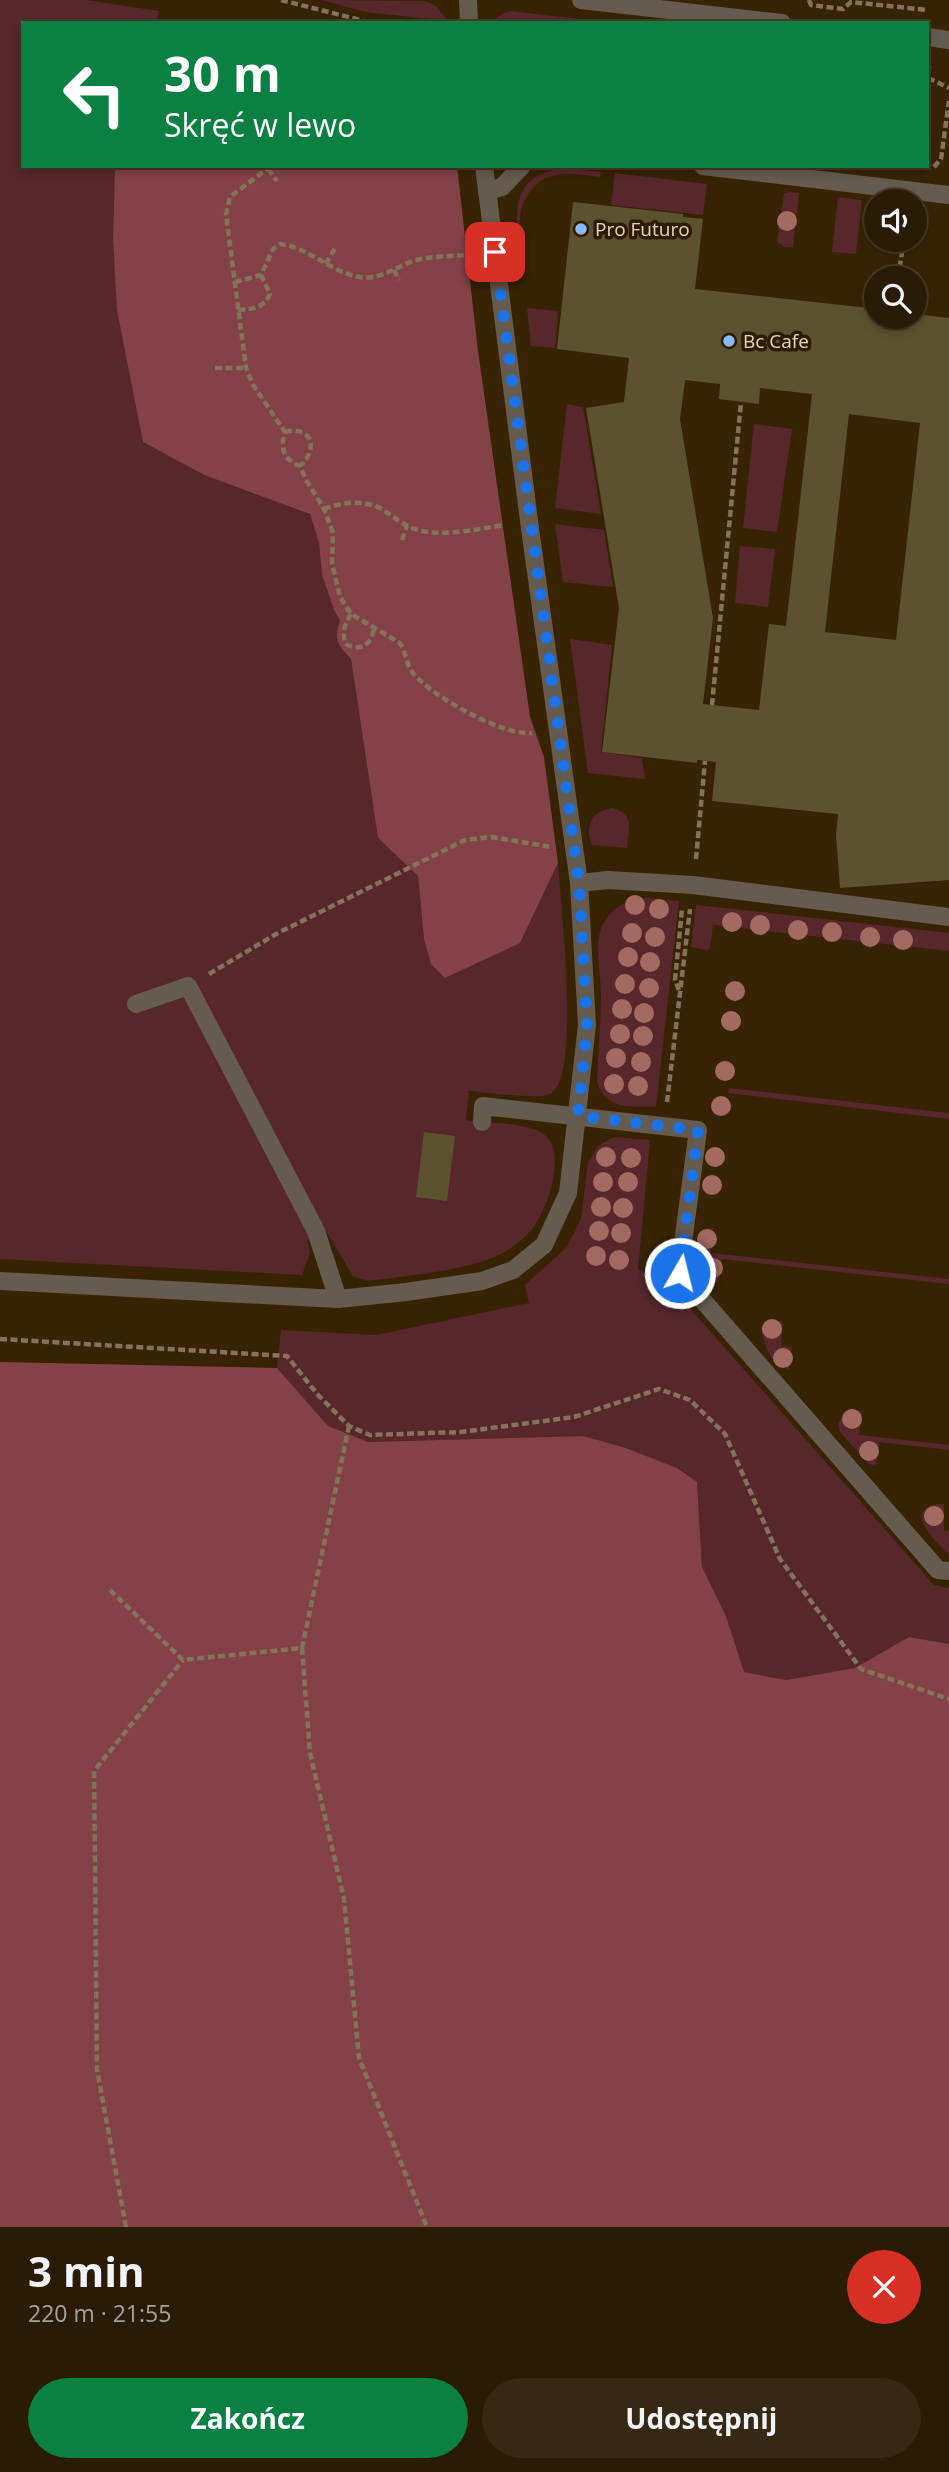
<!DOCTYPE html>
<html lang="pl">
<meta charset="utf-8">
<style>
:root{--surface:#2a1b04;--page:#362813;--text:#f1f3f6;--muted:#a5a19a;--line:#463926;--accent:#0b8043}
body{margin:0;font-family:"Open Sans",sans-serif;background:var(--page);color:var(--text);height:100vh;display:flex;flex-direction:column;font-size:26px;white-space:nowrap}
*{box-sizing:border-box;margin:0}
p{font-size:23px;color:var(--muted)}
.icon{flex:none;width:38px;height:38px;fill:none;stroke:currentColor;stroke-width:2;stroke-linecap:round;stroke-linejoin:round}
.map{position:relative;height:2227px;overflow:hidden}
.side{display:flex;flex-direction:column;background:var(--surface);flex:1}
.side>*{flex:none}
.banner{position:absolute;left:21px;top:21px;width:908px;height:147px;border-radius:0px;box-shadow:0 4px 10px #0003,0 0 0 2px var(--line);background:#0b8043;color:#fff;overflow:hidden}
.tools{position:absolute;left:864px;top:189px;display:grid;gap:14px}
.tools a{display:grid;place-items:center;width:63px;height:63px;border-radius:50%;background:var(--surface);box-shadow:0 4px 10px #0003,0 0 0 2px var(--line);font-size:35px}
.pin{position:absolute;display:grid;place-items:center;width:60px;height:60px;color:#fff;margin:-30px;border-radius:14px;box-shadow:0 4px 10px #0006}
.me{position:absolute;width:77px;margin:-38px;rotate:8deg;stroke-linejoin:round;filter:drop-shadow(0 0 5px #0008)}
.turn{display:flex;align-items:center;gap:24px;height:147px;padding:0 28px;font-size:32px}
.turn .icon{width:91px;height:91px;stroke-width:2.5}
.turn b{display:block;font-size:49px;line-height:60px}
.round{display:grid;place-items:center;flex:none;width:74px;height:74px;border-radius:37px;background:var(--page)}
.summary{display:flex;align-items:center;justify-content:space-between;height:119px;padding:0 28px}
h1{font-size:42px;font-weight:700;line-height:52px}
.action{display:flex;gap:14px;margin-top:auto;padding:14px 28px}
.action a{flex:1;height:80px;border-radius:42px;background:var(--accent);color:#fff;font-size:28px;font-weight:700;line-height:80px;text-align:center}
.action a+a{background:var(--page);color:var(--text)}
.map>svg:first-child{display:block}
.green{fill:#57272c}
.forest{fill:#854148}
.building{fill:#5c522f;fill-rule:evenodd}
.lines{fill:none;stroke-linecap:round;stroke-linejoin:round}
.path{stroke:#83735a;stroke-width:4.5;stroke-dasharray:7 3.5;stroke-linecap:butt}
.lane{stroke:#655b4e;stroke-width:18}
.street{stroke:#655b4e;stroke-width:18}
.tree{fill:#a26a60}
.route{stroke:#1a73e8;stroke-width:12;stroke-dasharray:0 21.6}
.poi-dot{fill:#87bbfc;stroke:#2e1b00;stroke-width:2.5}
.labels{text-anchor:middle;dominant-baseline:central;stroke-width:7;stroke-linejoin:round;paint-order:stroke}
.poi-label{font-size:19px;fill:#e0d3c2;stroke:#2e1b00;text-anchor:start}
</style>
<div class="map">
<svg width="949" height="2227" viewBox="0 0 949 2227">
<rect width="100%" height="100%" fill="#382405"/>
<g class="green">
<path d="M0 0H86L159 11 156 23H23V166H115L113 238 143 442 204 475 310 514 319 543 322 575 334 610 340 621C333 640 338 645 351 659L378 838 418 876 424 939 520 943 558 863C560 900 582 1079 550 1094 538 1100 485 1092 469 1091L466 1120C487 1124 534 1121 548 1138 565 1159 547 1210 532 1229 527 1236 516 1245 508 1250 474 1271 409 1275 368 1281L353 1276 326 1231 307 1241 310 1253 302 1275 0 1259Z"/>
<path d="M322 0 425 1 436 6 448 21 365 12Z"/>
<path d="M511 11 518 12 616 23H490L502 14Z"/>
<path d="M573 169 601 172 600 177C588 176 575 173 562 174 539 175 522 195 520 217 519 229 522 243 524 255L520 256C514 210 511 168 573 169Z"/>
<path d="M615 173 707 184 703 215 611 205Z"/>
<path d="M789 192 799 193 793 247H785L777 242 784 194Z"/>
<path d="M838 197 862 200 856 254 832 252Z"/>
<path d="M527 308 558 311 555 348 531 346Z"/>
<path d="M567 404 583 407 601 514 555 508Z"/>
<path d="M754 424 792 429 777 532 743 528Z"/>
<path d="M555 524 604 530 613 587 563 582Z"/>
<path d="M740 546 775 549 768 607 735 603Z"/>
<path d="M570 639 612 645 601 752 642 758 645 779 588 773Z"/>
<path d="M612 808C635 814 629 829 627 848L592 845C584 826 592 811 612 808Z"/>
<path d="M648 898 679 901 656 1107C630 1106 607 1112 597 1081 598 1052 601 1023 601 994 601 974 594 948 601 929 609 908 628 899 648 898Z"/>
<path d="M696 905 949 933V951L713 925 710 948 707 950 691 947Z"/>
<path d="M729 1088 949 1113V1119L728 1093Z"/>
<path d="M614 1137 650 1140 638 1270 653 1272V1280L658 1286 665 1280 934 1585 949 1588V1644L909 1637 855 1668 786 1680 744 1672 726 1616 702 1567 697 1483 677 1468 626 1448 584 1436 368 1442 328 1427 277 1368 281 1330 376 1335 529 1303 525 1285 567 1247 581 1219 588 1162 599 1145Z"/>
<path d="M713 1228 711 1253 949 1279V1284L722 1259 719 1281 717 1283C693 1280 692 1244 706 1229Z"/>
<path d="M776 1320 783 1322V1324L781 1346 792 1347 789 1369C770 1365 764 1345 761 1328L768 1321Z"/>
<path d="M851 1409 862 1411 859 1435 949 1445V1450L879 1442 876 1464 874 1466 868 1463 840 1432 838 1424 843 1414Z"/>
<path d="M944 1504V1530L949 1531V1554C933 1541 900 1504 944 1504Z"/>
</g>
<g class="forest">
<path d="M115 166H457L478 351 530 717 544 757 558 863 520 943 445 978 431 964 424 939 418 876 378 838 351 659C338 645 333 640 340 621L334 610 322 575 319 543 310 514 204 475 143 442 117 310 113 238Z"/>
<path d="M0 1362 277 1368 328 1426 368 1442 584 1436 626 1448 677 1468 697 1482 702 1567 726 1616 744 1672 786 1680 855 1668 909 1637 949 1644V2227H0Z"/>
</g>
<g class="building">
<path d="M573 202 683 214V217L703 219 695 289 877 309V317H915V314L949 318V880L840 888 836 835 838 814 712 801 716 762 697 760V763L602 752 619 608 586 408 624 402 629 358 557 349ZM685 380 720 384 719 399 759 404 760 388 812 394 786 626 769 624 759 710 703 704 713 618 680 419ZM849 414 920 423 896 640 825 632Z"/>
<path d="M424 1132 455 1136 447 1201 416 1197Z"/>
</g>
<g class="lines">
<g class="path">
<path d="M281 0 372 23"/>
<path d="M809 0 811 5 843 9 851 2 927 10"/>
<path d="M928 73 930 63"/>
<path d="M928 78 949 88"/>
<path d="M271 166 230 197 226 214 246 368 253 385 285 432C280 449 283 459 300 466L305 478 324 509 333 533 332 563 340 597 351 614 400 643C406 653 406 664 413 673 431 696 503 736 532 733"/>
<path d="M934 167 941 159 949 101"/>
<path d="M268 169 277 181"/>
<path d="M326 264 335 248"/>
<path d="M394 270 399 280"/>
<path d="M898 278 904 240"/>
<path d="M235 282 261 275 273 249 280 244C308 247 331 272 359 277 383 281 399 263 421 259 437 256 453 256 469 255"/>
<path d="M238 310C253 309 264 308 270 294L261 275"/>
<path d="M215 368H246"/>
<path d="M285 432C312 425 319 449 300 466"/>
<path d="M324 509C342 502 366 499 383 510 396 518 405 527 421 531 447 536 478 529 504 525"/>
<path d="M402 540 407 526"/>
<path d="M351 614C345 625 340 634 347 645 364 651 371 644 374 628"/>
<path d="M712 705 741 402"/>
<path d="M696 859 705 761"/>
<path d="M209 974 276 934 465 840 492 837 551 847"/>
<path d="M679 990 675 980 682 909"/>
<path d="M667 1102 690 909"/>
<path d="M0 1339 287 1356 318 1395 349 1426 370 1435 461 1432 574 1417 659 1389 690 1400 725 1434 780 1559 861 1669 949 1699"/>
<path d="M110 1590 183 1660 302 1648 349 1426"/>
<path d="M302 1648 310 1753 344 1899 359 2058 427 2227"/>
<path d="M126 2227 97 2069 94 1771 183 1660"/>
</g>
<g class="lane">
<path d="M468 0 469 23"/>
<path d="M703 166 949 195"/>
<path d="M487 191 502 187 522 166"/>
<path d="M579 883 608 880 693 885 949 917"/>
<path d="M136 1004 188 986 316 1231 338 1299"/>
<path d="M482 1122 483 1106 698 1130 679 1273 938 1570 949 1571"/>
<path d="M0 1281 338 1299 406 1292 482 1281 513 1270 544 1245 568 1193 587 1025 579 883 529 521 484 166"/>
</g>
<g class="street">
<path d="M581 0 782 23"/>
<path d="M928 37 949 40"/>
</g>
</g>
<g class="tree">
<circle cx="787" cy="221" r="10"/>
<circle cx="635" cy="905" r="10"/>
<circle cx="659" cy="909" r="10"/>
<circle cx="732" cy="922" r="10"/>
<circle cx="760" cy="925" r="10"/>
<circle cx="798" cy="930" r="10"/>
<circle cx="832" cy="932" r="10"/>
<circle cx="632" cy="933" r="10"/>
<circle cx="655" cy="937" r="10"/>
<circle cx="870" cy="937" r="10"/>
<circle cx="903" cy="940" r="10"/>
<circle cx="628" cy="957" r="10"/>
<circle cx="650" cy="962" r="10"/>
<circle cx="625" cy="984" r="10"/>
<circle cx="649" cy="988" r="10"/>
<circle cx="735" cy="991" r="10"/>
<circle cx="622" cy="1009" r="10"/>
<circle cx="644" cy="1013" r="10"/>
<circle cx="731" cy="1021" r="10"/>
<circle cx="620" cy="1034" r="10"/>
<circle cx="643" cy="1036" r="10"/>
<circle cx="616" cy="1058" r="10"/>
<circle cx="641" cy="1062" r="10"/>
<circle cx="725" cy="1071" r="10"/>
<circle cx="614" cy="1084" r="10"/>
<circle cx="638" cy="1086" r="10"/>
<circle cx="721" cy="1106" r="10"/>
<circle cx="606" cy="1157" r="10"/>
<circle cx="715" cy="1157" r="10"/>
<circle cx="631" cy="1158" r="10"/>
<circle cx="603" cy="1182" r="10"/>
<circle cx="628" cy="1182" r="10"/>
<circle cx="712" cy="1185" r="10"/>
<circle cx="601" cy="1207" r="10"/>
<circle cx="623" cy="1208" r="10"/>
<circle cx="599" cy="1231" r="10"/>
<circle cx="621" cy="1233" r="10"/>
<circle cx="707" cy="1239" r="10"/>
<circle cx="596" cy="1256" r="10"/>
<circle cx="619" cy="1260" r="10"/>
<circle cx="713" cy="1268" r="10"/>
<circle cx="772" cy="1329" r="10"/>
<circle cx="783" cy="1358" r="10"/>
<circle cx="852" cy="1419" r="10"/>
<circle cx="869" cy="1451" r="10"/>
<circle cx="934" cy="1516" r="10"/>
</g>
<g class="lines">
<path class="route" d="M495 252 579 883 587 1025 578 1116 698 1130 680 1273"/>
</g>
<g class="poi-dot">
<circle cx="581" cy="229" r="7"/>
<circle cx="729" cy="341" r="7"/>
</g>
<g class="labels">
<g class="poi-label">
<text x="595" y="229">Pro Futuro</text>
<text x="743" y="341">Bc Cafe</text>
</g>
</g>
</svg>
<div class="tools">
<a><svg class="icon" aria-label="sound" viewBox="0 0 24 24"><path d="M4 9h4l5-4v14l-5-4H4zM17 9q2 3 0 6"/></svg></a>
<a><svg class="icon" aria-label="search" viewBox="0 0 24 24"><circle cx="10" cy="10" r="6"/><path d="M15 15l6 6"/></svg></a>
</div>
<div class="pin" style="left:495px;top:252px;background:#d93025"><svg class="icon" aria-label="arrive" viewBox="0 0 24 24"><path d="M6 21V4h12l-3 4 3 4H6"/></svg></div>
<svg class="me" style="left:680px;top:1273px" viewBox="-20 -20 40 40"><circle r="17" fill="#1a73e8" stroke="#fff" stroke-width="3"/><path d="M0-11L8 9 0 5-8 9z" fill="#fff"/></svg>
<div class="banner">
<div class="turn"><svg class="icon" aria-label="left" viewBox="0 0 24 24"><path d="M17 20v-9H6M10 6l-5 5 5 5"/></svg><div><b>30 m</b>Skręć w lewo</div></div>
</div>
</div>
<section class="side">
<div class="summary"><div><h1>3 min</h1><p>220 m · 21:55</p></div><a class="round" style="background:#d93025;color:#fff"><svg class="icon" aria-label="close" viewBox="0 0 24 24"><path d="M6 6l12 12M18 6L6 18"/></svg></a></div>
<div class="action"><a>Zakończ</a><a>Udostępnij</a></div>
</section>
